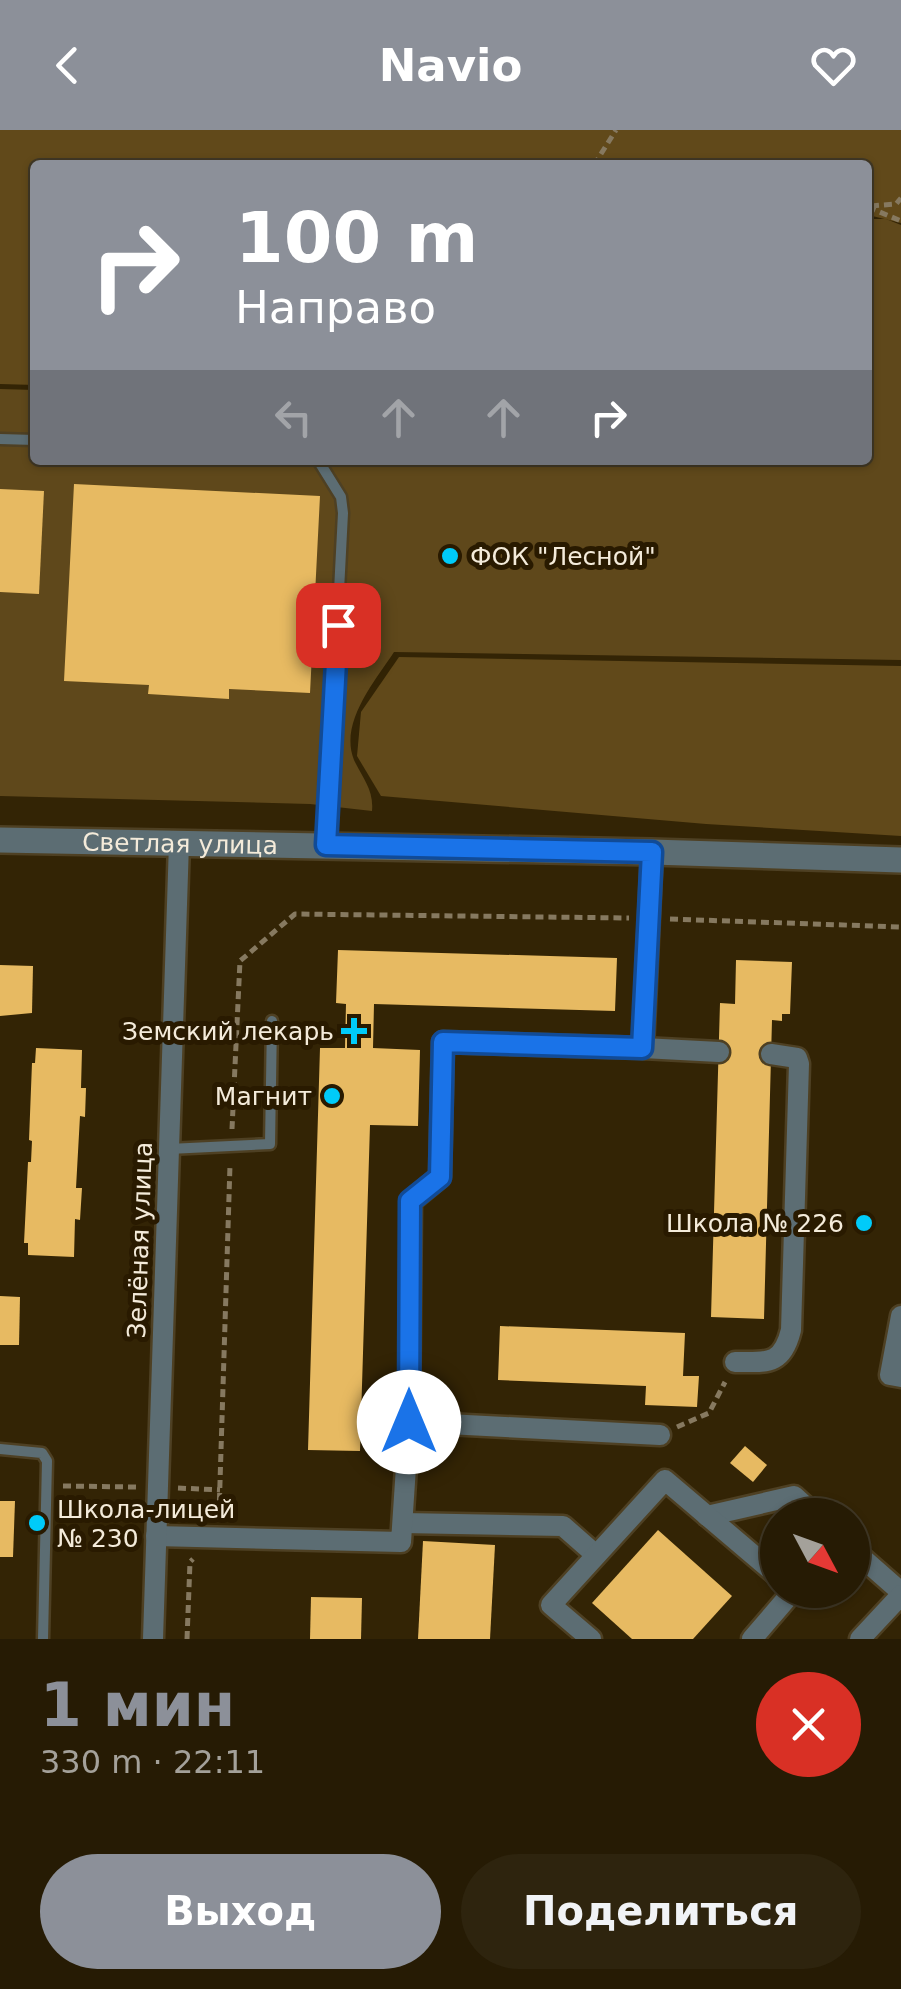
<!DOCTYPE html>
<html lang="ru">
<meta charset="utf-8">
<style>
:root{--surface:#261b04;--page:#2e240e;--text:#f1f3f6;--muted:#a4a19a;--line:#423926;--accent:#8c9099}
body{margin:0;font-family:"DejaVu Sans",sans-serif;background:var(--page);color:var(--text);height:100vh;display:flex;flex-direction:column;font-size:38px;white-space:nowrap}
*{box-sizing:border-box;margin:0}
p{font-size:32px;color:var(--muted)}
.icon{flex:none;width:55px;height:55px;fill:none;stroke:currentColor;stroke-width:2;stroke-linecap:round;stroke-linejoin:round}
.map{position:relative;height:1509px;overflow:hidden}
.drawer{display:flex;flex-direction:column;background:var(--surface);flex:1}
.drawer>*{flex:none}
.hud{position:absolute;left:30px;top:30px;width:842px;height:305px;border-radius:10px;box-shadow:0 2px 8px #0004,0 0 0 2px var(--line);background:#8c9099;color:#fff;overflow:hidden}
.needle{width:65px;rotate:131deg}
.controls{position:absolute;left:760px;top:1368px;display:grid;gap:20px}
.controls a{display:grid;place-items:center;width:110px;height:110px;border-radius:50%;background:var(--surface);box-shadow:0 2px 8px #0004,0 0 0 2px var(--line);font-size:50px}
.pin{position:absolute;display:grid;place-items:center;width:85px;height:85px;color:#fff;margin:-42px;border-radius:20px;box-shadow:0 5px 15px #0006}
.me{position:absolute;width:110px;margin:-55px;rotate:0deg;stroke-linejoin:round;filter:drop-shadow(0 0 8px #0008)}
.turn{display:flex;align-items:center;gap:35px;height:210px;padding:0 40px;font-size:45px}
.turn .icon{width:130px;height:130px;stroke-width:2.5}
.turn b{display:block;font-size:70px;line-height:85px}
.lanes{display:flex;align-items:center;height:95px;padding:0 40px;background:#0003;justify-content:center;gap:50px;direction:ltr}
.lanes .off{opacity:.35}
.round{display:grid;place-items:center;flex:none;width:105px;height:105px;border-radius:52px;background:var(--page)}
.headline{display:flex;align-items:center;justify-content:space-between;height:170px;padding:0 40px}
h1{font-size:60px;font-weight:600;line-height:75px;color:var(--accent)}
.cta{display:flex;gap:20px;margin-top:auto;padding:20px 40px}
.cta a{flex:1;height:115px;border-radius:60px;background:var(--accent);color:#fff;font-size:40px;font-weight:600;line-height:115px;text-align:center}
.cta a+a{background:var(--page);color:var(--text)}
header{display:flex;justify-content:space-between;align-items:center;height:130px;padding:0 40px;background:var(--accent);color:#fff;font-size:45px;font-weight:600}
.map>svg:first-child{display:block}
.green{fill:#5f481b}
.forest{fill:#61491a}
.building{fill:#e7ba62}
.lines{fill:none;stroke-linecap:round;stroke-linejoin:round}
.service-casing{stroke:#4e4023;stroke-width:15}
.minor-casing{stroke:#4e4023;stroke-width:25}
.tertiary-casing{stroke:#4e4023;stroke-width:30}
.path{stroke:#867960;stroke-width:5;stroke-dasharray:8 5;stroke-linecap:butt}
.service{stroke:#5c6d73;stroke-width:10}
.minor{stroke:#5c6d73;stroke-width:20}
.tertiary{stroke:#5c6d73;stroke-width:25}
.route-casing{stroke:#114b97;stroke-width:25}
.route{stroke:#1a73e8;stroke-width:18}
.poi-dot{fill:#00cbf9;stroke:#291a00;stroke-width:4}
.labels{text-anchor:middle;dominant-baseline:central;stroke-width:10;stroke-linejoin:round;paint-order:stroke}
.poi-label{font-size:25px;fill:#f4ebda;stroke:#291a00;text-anchor:end}
.street-label{font-size:25px;fill:#f4ebda;stroke:#291a00}
</style>
<header><svg class="icon" aria-label="back" viewBox="0 0 24 24"><path d="M15 5l-7 7 7 7"/></svg>Navio<svg class="icon" aria-label="heart" viewBox="0 0 24 24"><path d="M12 20l-8-8c-3-5 5-10 8-4 3-6 11-1 8 4z"/></svg></header>
<div class="map">
<svg width="901" height="1509" viewBox="0 0 901 1509">
<rect width="100%" height="100%" fill="#332405"/>
<path class="green" d="M868 89H886L901 95V530L394 522C375 551 339 593 354 630 363 649 374 660 372 681L310 674 0 666V259L35 260V330H868Z"/>
<g class="forest">
<path d="M0 0H901V93L868 85V35H35V255L0 254Z"/>
<path d="M399 527 901 536V706L706 694 381 666 357 626 361 582Z"/>
</g>
<g class="building">
<path d="M74 354 320 366 310 563 229 559V569L148 564 149 555 64 551Z"/>
<path d="M0 359 44 361 39 464 0 462Z"/>
<path d="M338 820 617 828 615 881 374 874 373 918 420 920 418 996 370 995 360 1321 308 1320 320 918H345L346 874 336 873Z"/>
<path d="M736 830 792 832 790 884H782V891L772 890 764 1189 711 1187 720 873 735 874Z"/>
<path d="M0 835 33 836 32 883 0 886Z"/>
<path d="M36 918 82 920 81 958H86L85 987 80 986 76 1058H82L80 1090 75 1089 74 1127 28 1125V1113H24L28 1032H31L32 1011 29 1010 32 933H35Z"/>
<path d="M0 1166 20 1167 19 1215H0Z"/>
<path d="M500 1196 685 1203 683 1246H699L697 1277 645 1275 646 1256 498 1250Z"/>
<path d="M745 1316 767 1335 753 1352 730 1333Z"/>
<path d="M0 1371H15L13 1427H0Z"/>
<path d="M658 1400 732 1466 693 1509H632L592 1473Z"/>
<path d="M423 1411 495 1415 490 1509H418Z"/>
<path d="M311 1467 362 1468 361 1509H310Z"/>
</g>
<g class="lines">
<defs>
<g id="service">
<path d="M0 309 35 310"/>
<path d="M318 330 341 367 343 383 326 714"/>
<path d="M169 1019 270 1014 272 891"/>
<path d="M0 1319 42 1323 47 1331 43 1509"/>
</g>
<g id="minor">
<path d="M652 722 643 918 443 912 440 1047 411 1071 409 1292 660 1305"/>
<path d="M643 918 719 922"/>
<path d="M901 1186 890 1245 901 1247"/>
<path d="M735 1232C767 1232 782 1236 791 1200L799 934 797 928 771 924"/>
<path d="M707 1386 794 1366 815 1385"/>
<path d="M403 1393 563 1396 596 1425"/>
<path d="M156 1406 401 1412 409 1292"/>
<path d="M852 1419 901 1462"/>
<path d="M153 1509 179 713"/>
<path d="M591 1509 551 1475 665 1350 778 1446"/>
<path d="M752 1509 794 1460"/>
<path d="M860 1509 901 1465"/>
</g>
<g id="tertiary">
<path id="s1" d="M0 710 652 722 901 730"/>
</g>
</defs>
<use href="#service" class="service-casing"/>
<use href="#minor" class="minor-casing"/>
<use href="#tertiary" class="tertiary-casing"/>
<g class="path">
<path d="M594 35 616 0"/>
<path d="M871 76 896 74 901 68"/>
<path d="M868 77 901 91"/>
<path d="M670 789 901 797"/>
<path d="M232 999 240 831 295 784 629 788"/>
<path d="M677 1297 709 1283 725 1252"/>
<path d="M63 1356 137 1357"/>
<path d="M178 1358 220 1360"/>
<path d="M219 1384 230 1035"/>
<path d="M187 1509 190 1432 193 1429"/>
</g>
<use href="#service" class="service"/>
<use href="#minor" class="minor"/>
<use href="#tertiary" class="tertiary"/>
</g>
<g class="lines">
<defs>
<path id="route" d="M338 495 326 715 652 722 642 918 443 912 440 1047 410 1071 409 1292"/>
</defs>
<use href="#route" class="route-casing"/>
<use href="#route" class="route"/>
</g>
<g class="poi-dot">
<circle cx="450" cy="426" r="10"/>
<path d="M349 886h10v10h10v10h-10v10h-10v-10h-10v-10h10z"/>
<circle cx="332" cy="966" r="10"/>
<circle cx="864" cy="1093" r="10"/>
<circle cx="37" cy="1393" r="10"/>
</g>
<g class="labels">
<g class="poi-label">
<text x="470" y="426" text-anchor="start">ФОК "Лесной"</text>
<text x="334" y="901">Земский лекарь</text>
<text x="312" y="966">Магнит</text>
<text x="844" y="1093">Школа № 226</text>
<text x="57" y="1379" text-anchor="start">Школа-лицей<tspan x="57" dy="29">№ 230</tspan></text>
</g>
<g class="street-label">
<text stroke="none"><textPath href="#s1" startOffset="180">Светлая улица</textPath></text>
<text transform="translate(140 1110) rotate(-88)">Зелёная улица</text>
</g>
</g>
</svg>
<div class="controls">
<a><svg class="needle" viewBox="-14 -14 28 28"><path d="M0-13l5 13h-10z" fill="#e53935"/><path d="M0 13l5-13h-10z" fill="#a4a19a"/></svg></a>
</div>
<div class="pin" style="left:338px;top:495px;background:#d93025"><svg class="icon" aria-label="arrive" viewBox="0 0 24 24"><path d="M6 21V4h12l-3 4 3 4H6"/></svg></div>
<svg class="me" style="left:409px;top:1292px" viewBox="-20 -20 40 40"><circle r="19" fill="#fff"/><path d="M0-13L10 11 0 6-10 11z" fill="#1a73e8"/></svg>
<div class="hud">
<div class="turn"><svg class="icon" aria-label="right" viewBox="0 0 24 24"><path d="M7 20v-9h11M14 6l5 5-5 5"/></svg><div><b>100 m</b>Направо</div></div>
<div class="lanes"><svg class="icon off" aria-label="left" viewBox="0 0 24 24"><path d="M17 20v-9H6M10 6l-5 5 5 5"/></svg><svg class="icon off" aria-label="ahead" viewBox="0 0 24 24"><path d="M12 20V5M6 11l6-6 6 6"/></svg><svg class="icon off" aria-label="ahead" viewBox="0 0 24 24"><path d="M12 20V5M6 11l6-6 6 6"/></svg><svg class="icon" aria-label="right" viewBox="0 0 24 24"><path d="M7 20v-9h11M14 6l5 5-5 5"/></svg></div>
</div>
</div>
<section class="drawer">
<div class="headline"><div><h1>1 мин</h1><p>330 m · 22:11</p></div><a class="round" style="background:#d93025;color:#fff"><svg class="icon" aria-label="close" viewBox="0 0 24 24"><path d="M6 6l12 12M18 6L6 18"/></svg></a></div>
<div class="cta"><a>Выход</a><a>Поделиться</a></div>
</section>
